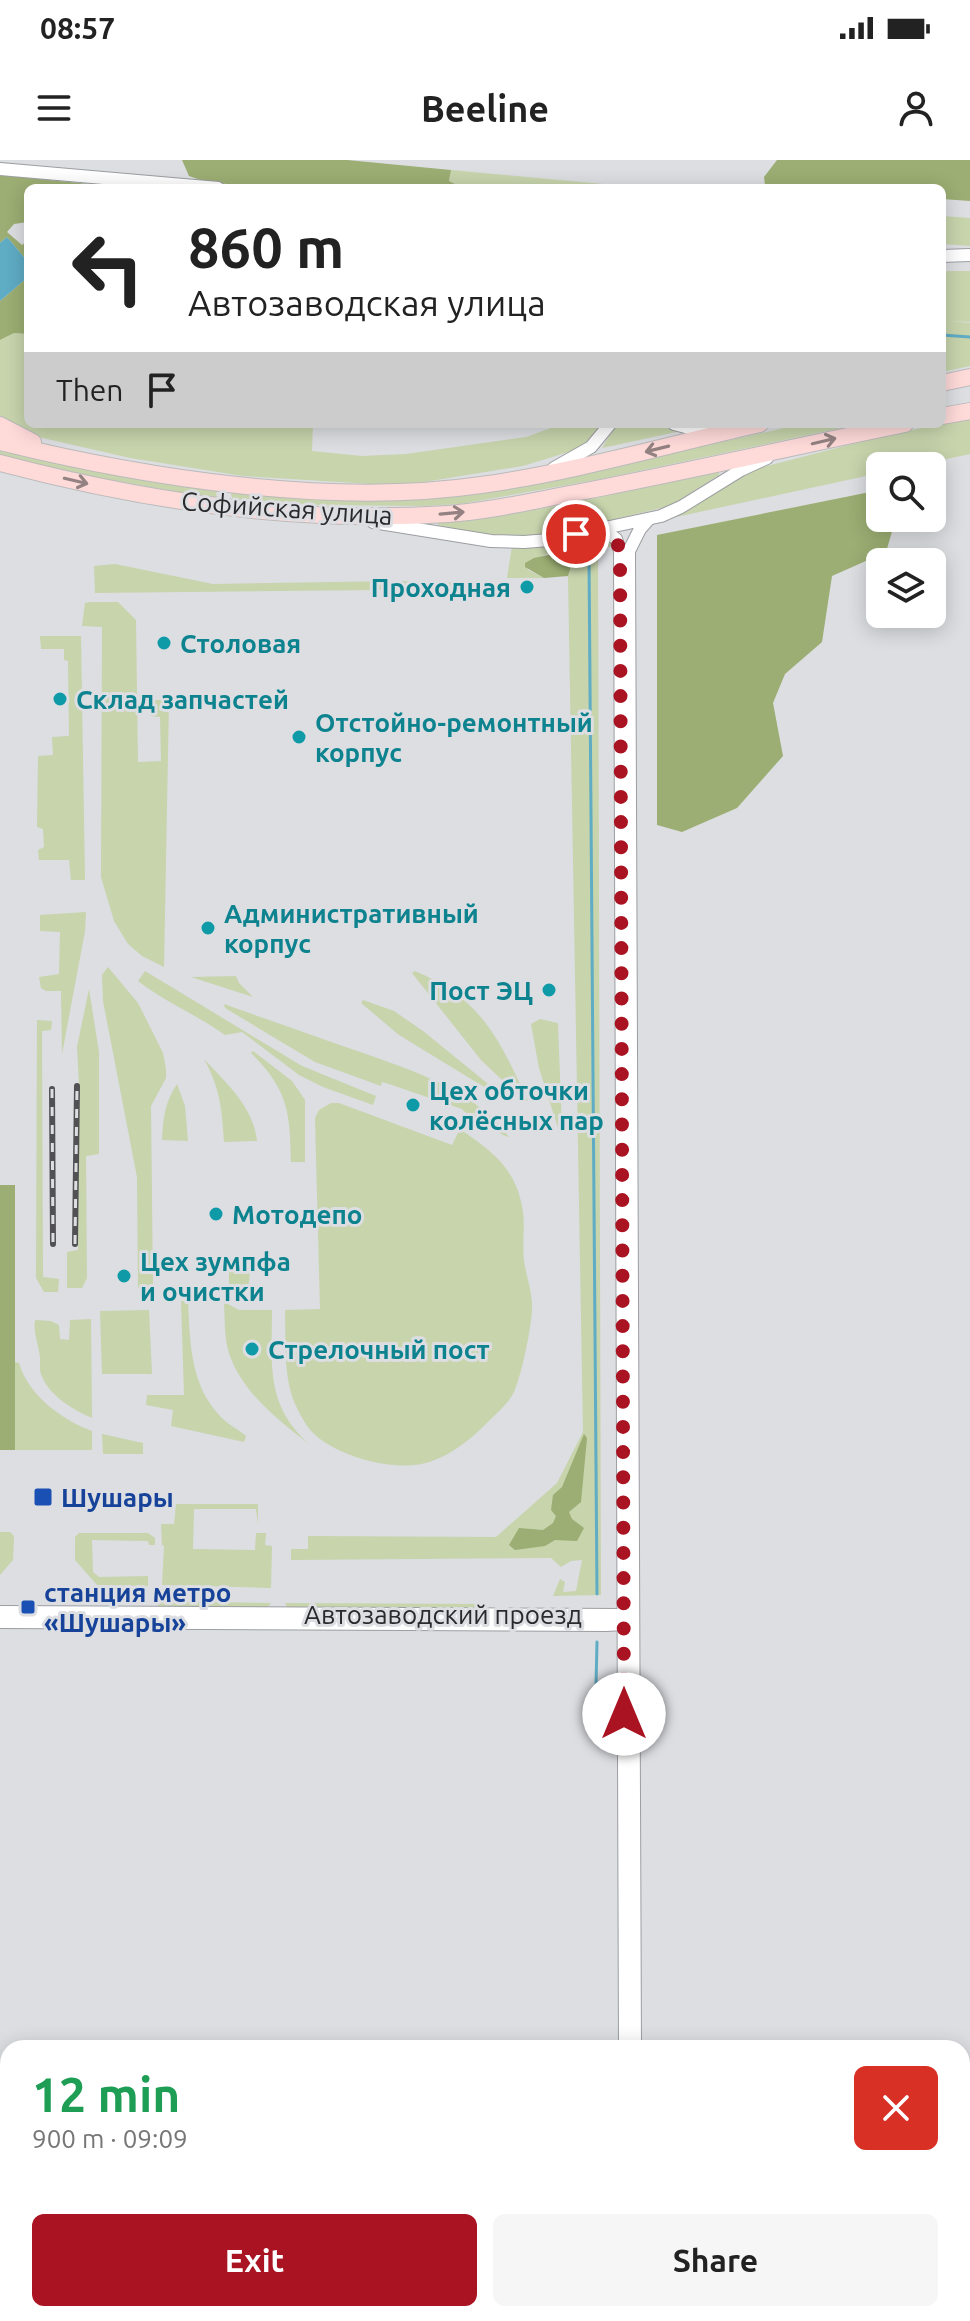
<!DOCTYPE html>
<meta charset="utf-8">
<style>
:root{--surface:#fff;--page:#f6f6f6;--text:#222;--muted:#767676;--accent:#a91322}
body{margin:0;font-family:Ubuntu,sans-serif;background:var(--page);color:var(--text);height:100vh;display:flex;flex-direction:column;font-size:30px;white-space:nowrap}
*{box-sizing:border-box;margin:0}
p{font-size:26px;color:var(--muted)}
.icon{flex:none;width:44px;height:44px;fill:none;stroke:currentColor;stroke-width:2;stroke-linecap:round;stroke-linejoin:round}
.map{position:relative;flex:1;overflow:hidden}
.side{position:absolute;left:0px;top:1880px;width:970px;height:282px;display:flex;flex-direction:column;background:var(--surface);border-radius:24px 24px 0 0;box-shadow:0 4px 20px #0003}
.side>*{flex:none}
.hud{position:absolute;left:24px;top:24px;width:922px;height:244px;border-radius:12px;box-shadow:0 4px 20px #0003;background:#fff;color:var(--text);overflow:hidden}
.buttons{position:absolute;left:866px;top:292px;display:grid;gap:16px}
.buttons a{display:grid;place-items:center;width:80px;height:80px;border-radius:12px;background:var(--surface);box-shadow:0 4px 20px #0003;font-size:40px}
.pin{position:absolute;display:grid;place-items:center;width:68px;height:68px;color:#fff;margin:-34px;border:4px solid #fff;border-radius:50%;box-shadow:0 2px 8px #0007}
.me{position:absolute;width:88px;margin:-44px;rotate:0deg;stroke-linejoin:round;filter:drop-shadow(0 0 6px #0008)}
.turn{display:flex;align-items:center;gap:28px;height:168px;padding:0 32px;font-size:36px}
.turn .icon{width:104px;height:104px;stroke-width:2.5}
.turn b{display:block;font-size:56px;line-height:68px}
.then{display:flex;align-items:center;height:76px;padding:0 32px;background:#0003;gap:16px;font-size:30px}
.round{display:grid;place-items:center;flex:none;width:84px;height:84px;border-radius:12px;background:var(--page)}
.head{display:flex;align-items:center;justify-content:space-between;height:136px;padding:0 32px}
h1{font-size:48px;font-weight:700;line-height:60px;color:#1e9e55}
.cta{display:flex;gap:16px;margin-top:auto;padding:16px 32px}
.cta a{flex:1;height:92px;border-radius:12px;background:var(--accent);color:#fff;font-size:32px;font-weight:700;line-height:92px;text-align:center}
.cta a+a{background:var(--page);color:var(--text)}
.status{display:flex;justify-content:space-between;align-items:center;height:56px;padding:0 40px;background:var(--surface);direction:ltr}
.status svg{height:22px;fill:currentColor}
header{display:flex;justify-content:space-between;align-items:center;height:104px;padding:0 32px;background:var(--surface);font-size:36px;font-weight:700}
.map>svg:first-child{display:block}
.green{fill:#c7d4ac}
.forest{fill:#9cae73}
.water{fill:#5facc5}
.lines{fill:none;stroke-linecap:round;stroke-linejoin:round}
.stream{stroke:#5facc5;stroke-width:3}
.minor-casing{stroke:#9c9ea2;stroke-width:14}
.major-casing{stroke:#bbb;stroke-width:18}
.minor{stroke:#fff;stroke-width:12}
.major{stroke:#fedad9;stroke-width:16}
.rail-casing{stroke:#515154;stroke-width:6}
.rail{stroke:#dcdee2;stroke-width:3;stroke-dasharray:9;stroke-linecap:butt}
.oneway{stroke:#948282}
.route{stroke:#a91322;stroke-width:14;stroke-dasharray:0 25.2}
.culture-dot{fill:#0f9aa8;stroke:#dcdee2;stroke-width:3}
.transit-dot{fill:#1a4fb4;stroke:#dcdee2;stroke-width:3}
.labels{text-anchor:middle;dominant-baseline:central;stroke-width:6;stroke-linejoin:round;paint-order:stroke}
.street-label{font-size:26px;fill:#2a2a2c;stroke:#dcdee2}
.culture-label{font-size:26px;font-weight:bold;fill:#0d838f;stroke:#dcdee2;text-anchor:start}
.transit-label{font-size:26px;font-weight:bold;fill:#164399;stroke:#dcdee2;text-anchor:start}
</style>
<div class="status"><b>08:57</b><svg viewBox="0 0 49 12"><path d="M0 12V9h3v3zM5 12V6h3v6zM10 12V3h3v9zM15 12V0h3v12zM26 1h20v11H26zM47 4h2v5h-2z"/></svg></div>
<header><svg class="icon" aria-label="menu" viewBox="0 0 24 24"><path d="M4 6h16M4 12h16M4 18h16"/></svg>Beeline<svg class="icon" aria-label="person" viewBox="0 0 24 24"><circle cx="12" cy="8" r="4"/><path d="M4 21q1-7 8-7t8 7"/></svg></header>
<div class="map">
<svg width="970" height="2161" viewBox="0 0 970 2161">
<rect width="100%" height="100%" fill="#dcdee2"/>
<g class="green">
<path d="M451 10 647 28 564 25 565 28H463L449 21Z"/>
<path d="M942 56 970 58V86L942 84Z"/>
<path d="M942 111H970V162L948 161 970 163V206L942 212Z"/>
<path d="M14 173 28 174V264H313L312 291 362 296 406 294 526 277 562 264H604L597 274 575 290 523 306 418 323 371 324 243 316 130 298 34 276 0 256V180Z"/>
<path d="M970 257V294L914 306H880V313L676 357 674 355 755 309 872 279Z"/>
<path d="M616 264H658L677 272 602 288Z"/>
<path d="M802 264H860L601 319 460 344 422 346 310 345 233 339 231 335 233 331 425 340 560 318Z"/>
<path d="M0 288 218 329 216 334 218 339 61 311 0 295Z"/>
<path d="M719 311V315L670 346 548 375 492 376 438 365V361L441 360 468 361 568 344Z"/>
<path d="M603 374 608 376 613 387H600L598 392 601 1435 553 1436 560 1419 565 1422 563 1432 576 1431 582 1400 571 1401 561 1407 551 1398 291 1400V1389H308V1376L496 1377 557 1323 583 1272 568 416 573 400 572 390 547 394 525 403 528 410 544 418H507L512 386Z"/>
<path d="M115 404 213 424 397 421 477 423 476 429 95 433 94 406Z"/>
<path d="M91 442H118L136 460 138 602 161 601 160 557 150 556V540H169L164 807 142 796 128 784 114 761 101 717 102 467 82 466 85 443Z"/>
<path d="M40 476H81L85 720H71L69 700H39L38 690 44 687 43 669 37 667 38 596 53 595 52 577 69 576 68 501 64 500V489H41Z"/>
<path d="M86 752 85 771 62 894 61 831H46L41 828 39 817 59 814 60 772 40 771V755Z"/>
<path d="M108 807 138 843 163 893 166 909V918L151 946 153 1127 138 1128 137 1017 103 841 102 815Z"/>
<path d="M145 811 302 906 376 936 373 945 323 927 299 915 242 872 225 875C197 855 165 842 138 821Z"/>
<path d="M415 811C482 839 499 879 528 941L523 940 481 900 412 813Z"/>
<path d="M236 816 239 823 253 837 191 817Z"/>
<path d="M89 829 99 892V994L86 996 87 1118 82 1128H67V1092L78 1090 79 924 77 887Z"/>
<path d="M363 840 394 851 423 871 498 932 494 933 399 875 361 843Z"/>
<path d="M224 844C263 858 301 871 340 885 396 905 473 926 509 977 502 976 465 954 462 949L389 924 382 922 381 926 315 902 225 848Z"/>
<path d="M540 859 558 863 562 969 558 968 539 908 531 864Z"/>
<path d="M37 860 52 861 51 870 42 871 43 1117 59 1119 58 1132H44L36 1118Z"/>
<path d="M253 891 292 921 305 940V1002H291C290 951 288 930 251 893Z"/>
<path d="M204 899C227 924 253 946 257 981L224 982C222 949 220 928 204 899Z"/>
<path d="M177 924 185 946 188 981 162 980C163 958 165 942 177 924Z"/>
<path d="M331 943H339L452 985 460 969C493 992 517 1009 523 1052 525 1068 522 1085 524 1101 526 1115 531 1128 532 1143 533 1162 522 1214 514 1232 508 1244 496 1254 486 1264 471 1279 452 1294 432 1301 398 1314 337 1297 312 1272 306 1266 300 1254 296 1246 283 1218 286 1182 285 1150L320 1149 315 958 319 950Z"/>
<path d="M251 1098 249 1123 247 1126 229 1125V1099Z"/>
<path d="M181 1141H188C190 1182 190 1225 220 1256 227 1264 238 1269 246 1276L244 1282 171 1266 173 1250 146 1245 147 1235H184Z"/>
<path d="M224 1142 239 1150H272C272 1204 265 1245 309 1284 278 1260 241 1231 229 1193 224 1177 225 1159 224 1142Z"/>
<path d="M149 1150 152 1214H102L100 1151Z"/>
<path d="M91 1159 92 1258C72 1249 47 1235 40 1211 40 1210 40 1200 40 1198 39 1184 33 1174 35 1160L51 1161 59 1165 60 1179 69 1180 70 1160Z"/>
<path d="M15 1202 19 1203C28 1235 62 1260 92 1271V1290H15Z"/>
<path d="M102 1274 143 1283V1294H103Z"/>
<path d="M176 1344H258V1364L256 1349H194L193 1389 255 1390 256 1373H266L265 1385 272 1386 271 1428 162 1425 164 1386 162 1385 161 1364H174Z"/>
<path d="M0 1372H10L14 1376 13 1400 0 1415Z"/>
<path d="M79 1373H148L155 1378V1385H149L148 1381 92 1380 93 1412 99 1417 148 1416V1426L97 1425 75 1400V1377Z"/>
<path d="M156 1441 271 1443 266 1449 158 1447Z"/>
<path d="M285 1443 484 1444 485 1450 288 1449Z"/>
</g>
<g class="forest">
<path d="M182 0H347L451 10 449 21 463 28H270L206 22 189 16Z"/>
<path d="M777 0H970V41L942 39V28L771 27 765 25 764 17Z"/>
<path d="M0 15 98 25 103 28H28V62L14 64 7 72 22 85 28 80V102L7 77 0 83Z"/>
<path d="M28 117V174L14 173 0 180V141Z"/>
<path d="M880 330V358H896L886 392 832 416 822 482 785 514 773 543 783 596 737 648 682 672 657 665V375Z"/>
<path d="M572 390 573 400 568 416 544 418 525 407V403L534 398Z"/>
<rect x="0" y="1025" width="15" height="265"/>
<path d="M584 1274 587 1278 581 1342 569 1352 572 1359 584 1368 577 1381 555 1380 545 1386 515 1390 509 1385 519 1368 543 1370 553 1363 556 1356 551 1350 553 1335 562 1327Z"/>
<path d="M962 2092H970V2161H666V2154H962Z"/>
</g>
<path class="water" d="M7 77 28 102V117L0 141V83Z"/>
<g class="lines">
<g class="stream">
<path d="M942 175 970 177"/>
<path d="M589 395 597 1434"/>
<path d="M596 1525 597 1482"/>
<path d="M596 2154V2161"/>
</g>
<defs>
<g id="minor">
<path d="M0 9 218 28"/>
<path d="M942 96 970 95"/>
<path d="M674 264 693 269H720"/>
<path d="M554 308 591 287 610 264"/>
<path d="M373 362 491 381 524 382 549 380 661 356 681 347 741 310 767 298"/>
<path d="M603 369 616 379 620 391 625 1888"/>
<path d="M0 1452 624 1455 631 1458"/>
<path d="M0 1462 606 1465 624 1464 631 1460"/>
<path d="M635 1888 629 391 640 369 649 359"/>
<path d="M624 2161V2154"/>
<path d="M635 2161V2154"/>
</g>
<g id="major">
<path d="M942 223 970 217"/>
<path d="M942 256 970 251"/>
<path d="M0 265 33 282"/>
<path d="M0 282C146 318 331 347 481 325 575 312 667 285 760 264"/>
<path d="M0 303C147 342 297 364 448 354 492 351 536 340 580 332 689 311 797 286 905 264"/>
</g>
</defs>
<use href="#minor" class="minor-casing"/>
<use href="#major" class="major-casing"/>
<use href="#minor" class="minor"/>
<use href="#major" class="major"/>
<defs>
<g id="rail">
<path d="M52 929 53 1084"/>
<path d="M75 1084 77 926"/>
</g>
</defs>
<use href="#rail" class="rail-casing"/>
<use href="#rail" class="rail"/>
</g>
<defs><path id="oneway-shaft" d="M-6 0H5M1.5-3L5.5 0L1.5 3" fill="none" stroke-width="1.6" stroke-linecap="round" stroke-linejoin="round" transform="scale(2)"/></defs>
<g class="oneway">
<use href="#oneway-shaft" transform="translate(824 281) rotate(-13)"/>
<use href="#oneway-shaft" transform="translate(657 289) rotate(166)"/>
<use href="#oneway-shaft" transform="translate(76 321) rotate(13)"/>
<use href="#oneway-shaft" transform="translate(452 353) rotate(-5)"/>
</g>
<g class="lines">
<path class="route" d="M576 374 603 369 616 379 620 391 624 1554"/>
</g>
<g class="culture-dot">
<circle cx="527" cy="427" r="8"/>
<circle cx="164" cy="483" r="8"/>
<circle cx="60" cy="539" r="8"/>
<circle cx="299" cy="577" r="8"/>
<circle cx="208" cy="768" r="8"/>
<circle cx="549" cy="830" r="8"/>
<circle cx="413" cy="945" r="8"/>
<circle cx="216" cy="1054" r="8"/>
<circle cx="124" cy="1116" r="8"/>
<circle cx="252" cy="1189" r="8"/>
</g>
<g class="transit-dot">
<rect x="33" y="1327" width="20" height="20" rx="4"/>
<rect x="20" y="1439" width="16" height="16" rx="4"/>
</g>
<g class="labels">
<g class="street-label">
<text transform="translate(287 348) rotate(4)">Софийская улица</text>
<text x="443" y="1454">Автозаводский проезд</text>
</g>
<g class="culture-label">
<text x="511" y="427" text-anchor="end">Проходная</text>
<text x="180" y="483">Столовая</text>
<text x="76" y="539">Склад запчастей</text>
<text x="315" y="562">Отстойно-ремонтный<tspan x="315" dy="30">корпус</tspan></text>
<text x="224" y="753">Административный<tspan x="224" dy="30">корпус</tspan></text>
<text x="533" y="830" text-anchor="end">Пост ЭЦ</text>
<text x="429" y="930">Цех обточки<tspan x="429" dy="30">колёсных пар</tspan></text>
<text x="232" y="1054">Мотодепо</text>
<text x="140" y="1101">Цех зумпфа<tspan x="140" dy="30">и очистки</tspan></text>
<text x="268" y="1189">Стрелочный пост</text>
</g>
<g class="transit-label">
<text x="61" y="1337">Шушары</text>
<text x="44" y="1432">станция метро<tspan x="44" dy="30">«Шушары»</tspan></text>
</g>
</g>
</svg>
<div class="buttons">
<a><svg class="icon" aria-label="search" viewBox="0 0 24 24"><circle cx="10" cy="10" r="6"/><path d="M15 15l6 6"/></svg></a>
<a><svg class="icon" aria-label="layers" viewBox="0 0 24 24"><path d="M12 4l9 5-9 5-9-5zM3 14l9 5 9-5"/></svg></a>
</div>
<div class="pin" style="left:576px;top:374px;background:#d93025"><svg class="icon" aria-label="arrive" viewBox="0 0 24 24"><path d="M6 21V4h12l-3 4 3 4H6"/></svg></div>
<svg class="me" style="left:624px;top:1554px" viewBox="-20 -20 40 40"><circle r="19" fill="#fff"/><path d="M0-13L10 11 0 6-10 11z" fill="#a91322"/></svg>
<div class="hud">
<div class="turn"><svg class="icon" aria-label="left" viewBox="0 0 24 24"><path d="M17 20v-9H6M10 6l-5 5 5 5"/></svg><div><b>860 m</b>Автозаводская улица</div></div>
<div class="then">Then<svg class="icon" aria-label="arrive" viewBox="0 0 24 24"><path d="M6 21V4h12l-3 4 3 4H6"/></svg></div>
</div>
<section class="side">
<div class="head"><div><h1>12 min</h1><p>900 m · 09:09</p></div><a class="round" style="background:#d93025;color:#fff"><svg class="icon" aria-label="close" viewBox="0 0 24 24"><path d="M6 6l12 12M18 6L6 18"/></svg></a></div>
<div class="cta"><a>Exit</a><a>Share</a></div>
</section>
</div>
